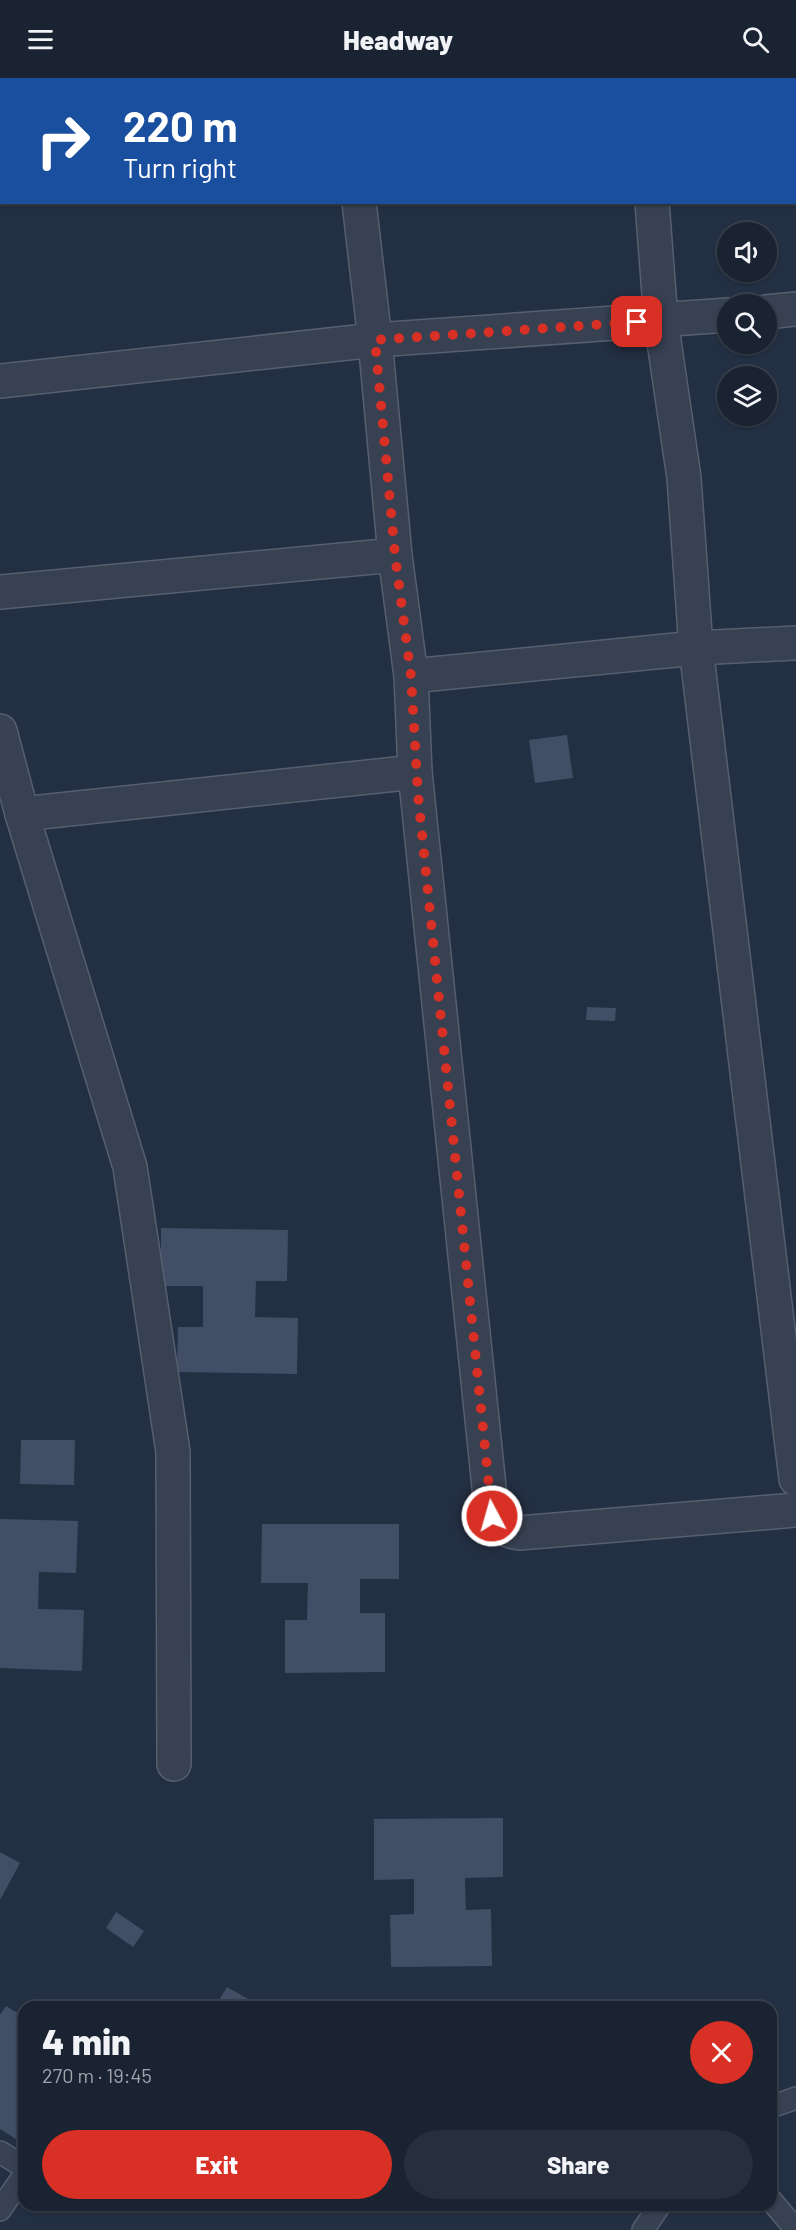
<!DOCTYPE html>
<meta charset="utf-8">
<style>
:root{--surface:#1a2332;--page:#272f3e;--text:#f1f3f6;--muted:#9fa4ac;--line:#38404d;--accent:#d93025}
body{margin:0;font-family:Barlow,sans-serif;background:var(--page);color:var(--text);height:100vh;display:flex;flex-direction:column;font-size:22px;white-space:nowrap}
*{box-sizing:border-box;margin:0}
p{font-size:20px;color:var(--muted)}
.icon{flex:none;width:33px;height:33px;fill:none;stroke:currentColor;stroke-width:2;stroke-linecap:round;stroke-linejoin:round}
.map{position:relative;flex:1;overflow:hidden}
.side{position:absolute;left:18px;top:1923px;width:759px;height:210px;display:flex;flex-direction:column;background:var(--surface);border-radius:18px;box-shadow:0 2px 4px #0004,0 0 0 2px var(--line)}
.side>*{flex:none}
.hud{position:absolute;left:0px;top:0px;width:796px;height:126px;box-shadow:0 2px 4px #0004,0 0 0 2px var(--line);background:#1a4fa0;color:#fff;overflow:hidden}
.fabs{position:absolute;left:717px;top:144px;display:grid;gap:12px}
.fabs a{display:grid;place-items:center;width:60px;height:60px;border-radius:50%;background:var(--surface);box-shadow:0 2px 4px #0004,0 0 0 2px var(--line);font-size:30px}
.pin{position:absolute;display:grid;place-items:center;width:51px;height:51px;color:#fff;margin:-26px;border-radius:12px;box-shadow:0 3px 9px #0006}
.me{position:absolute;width:66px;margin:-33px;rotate:354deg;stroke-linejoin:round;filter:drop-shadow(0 0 4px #0008)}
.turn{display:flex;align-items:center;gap:21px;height:126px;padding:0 24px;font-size:27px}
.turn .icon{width:78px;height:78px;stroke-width:2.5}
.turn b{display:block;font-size:42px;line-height:51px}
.round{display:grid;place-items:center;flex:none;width:63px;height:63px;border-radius:32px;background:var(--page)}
.headline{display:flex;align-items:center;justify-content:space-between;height:102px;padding:0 24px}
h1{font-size:36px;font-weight:800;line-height:45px}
.primary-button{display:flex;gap:12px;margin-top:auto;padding:12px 24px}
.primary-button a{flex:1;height:69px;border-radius:36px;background:var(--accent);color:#fff;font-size:24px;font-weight:800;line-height:69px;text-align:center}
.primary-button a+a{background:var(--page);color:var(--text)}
header{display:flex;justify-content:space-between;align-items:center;height:78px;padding:0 24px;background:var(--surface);font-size:27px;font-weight:800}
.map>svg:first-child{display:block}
.building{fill:#424e65}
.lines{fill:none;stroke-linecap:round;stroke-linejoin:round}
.service-casing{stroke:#555f6f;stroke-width:24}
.minor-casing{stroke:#555f6f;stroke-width:36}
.service{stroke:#384152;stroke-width:21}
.minor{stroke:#384152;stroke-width:33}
.route{stroke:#d93025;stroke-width:10;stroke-dasharray:0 18}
</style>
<header><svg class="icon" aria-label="menu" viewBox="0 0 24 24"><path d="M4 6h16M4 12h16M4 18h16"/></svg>Headway<svg class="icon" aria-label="search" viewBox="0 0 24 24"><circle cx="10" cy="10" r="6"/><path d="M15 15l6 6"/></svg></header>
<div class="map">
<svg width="796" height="2152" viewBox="0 0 796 2152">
<rect width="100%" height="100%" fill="#232f42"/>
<g class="building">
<path d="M567 657 573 700 535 705 529 662Z"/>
<path d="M587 929 616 930 615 943 586 942Z"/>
<path d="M161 1150 288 1152 287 1203H256L255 1239 298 1240 297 1296 177 1294 178 1249H203V1208H161Z"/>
<path d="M21 1362H75L74 1407 20 1406Z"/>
<path d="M0 1441 78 1443 76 1495 39 1494 38 1531 84 1532 82 1593 0 1590Z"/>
<path d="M262 1446H399V1501H360V1535H385V1594L285 1595V1542H307L308 1505H261Z"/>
<path d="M503 1740V1799L465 1800 466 1832 491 1831 492 1888 391 1889 390 1837 414 1836V1801L374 1802V1741Z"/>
<path d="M0 1774 20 1785 0 1822Z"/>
<path d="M116 1834 144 1853 133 1869 106 1850Z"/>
<path d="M227 1909 257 1926 255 1929H215Z"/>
<path d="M6 1928 24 1939V2066L0 2051V1937Z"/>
</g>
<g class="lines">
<defs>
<g id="service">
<path d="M771 2029 796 2020"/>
<path d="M0 2074 24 2089"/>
<path d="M771 2122 796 2152"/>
<path d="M0 2132 24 2097"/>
<path d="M643 2152 660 2127"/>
</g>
<g id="minor">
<path d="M642 0V2"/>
<path d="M386 2 395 0"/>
<path d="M0 47H2"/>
<path d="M359 124 375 262 395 477 411 598 415 694 492 1438 510 1453 519 1455 796 1432"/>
<path d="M652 124 661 243 684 400 696 570 796 1401"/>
<path d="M766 234 796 231"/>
<path d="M0 303 375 262 728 237"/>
<path d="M0 514 395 477"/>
<path d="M411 598 696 570 796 565"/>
<path d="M0 653 22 736 130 1089 173 1374 174 1686"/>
<path d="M22 736 415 694"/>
</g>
</defs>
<use href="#service" class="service-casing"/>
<use href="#minor" class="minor-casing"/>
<use href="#service" class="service"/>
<use href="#minor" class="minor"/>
</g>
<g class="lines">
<path class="route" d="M492 1438 418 717 411 598 395 477 375 262 637 244"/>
</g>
</svg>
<div class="fabs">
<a><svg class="icon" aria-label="sound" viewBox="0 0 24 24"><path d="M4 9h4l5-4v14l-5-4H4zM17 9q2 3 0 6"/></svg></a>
<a><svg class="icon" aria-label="search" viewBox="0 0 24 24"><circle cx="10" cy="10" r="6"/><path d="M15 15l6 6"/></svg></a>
<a><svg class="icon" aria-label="layers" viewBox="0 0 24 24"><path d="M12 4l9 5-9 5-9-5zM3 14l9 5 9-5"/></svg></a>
</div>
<div class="pin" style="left:637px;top:244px;background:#d93025"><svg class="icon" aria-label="arrive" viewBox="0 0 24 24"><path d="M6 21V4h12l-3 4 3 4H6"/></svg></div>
<svg class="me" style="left:492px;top:1438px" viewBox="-20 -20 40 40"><circle r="17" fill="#d93025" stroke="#fff" stroke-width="3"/><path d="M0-11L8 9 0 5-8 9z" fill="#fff"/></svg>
<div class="hud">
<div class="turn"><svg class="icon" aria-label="right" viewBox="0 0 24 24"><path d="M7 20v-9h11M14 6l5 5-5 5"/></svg><div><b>220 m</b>Turn right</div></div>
</div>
<section class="side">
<div class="headline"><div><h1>4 min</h1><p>270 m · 19:45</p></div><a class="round" style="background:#d93025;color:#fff"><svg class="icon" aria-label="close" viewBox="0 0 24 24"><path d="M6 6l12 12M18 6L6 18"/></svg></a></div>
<div class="primary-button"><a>Exit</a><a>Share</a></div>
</section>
</div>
